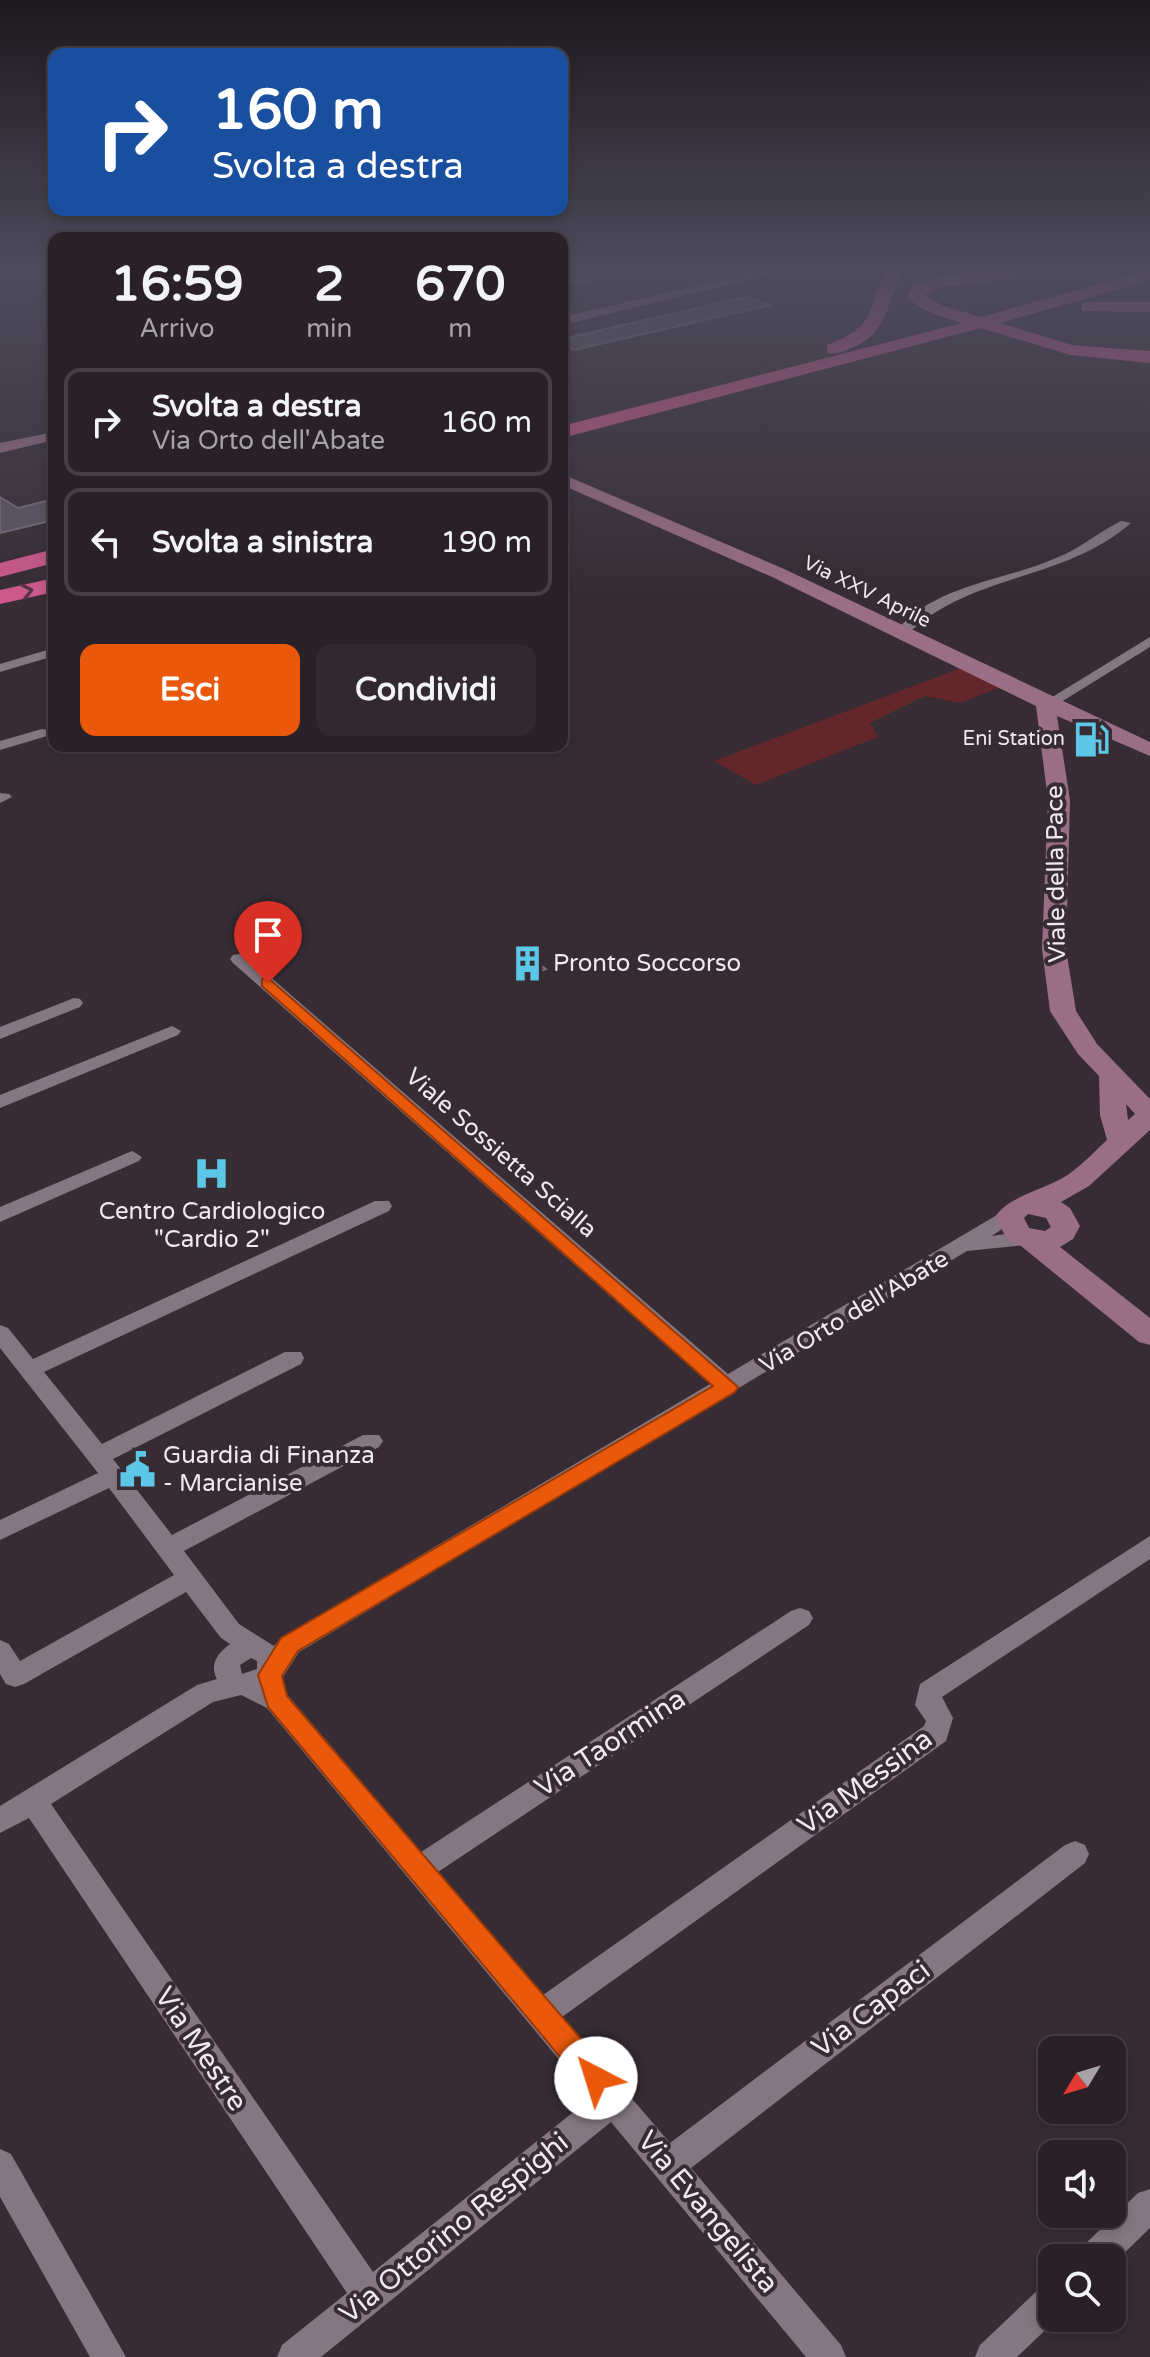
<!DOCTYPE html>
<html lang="it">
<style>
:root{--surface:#292127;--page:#31292f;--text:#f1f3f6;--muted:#a5a3a7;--line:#453e44;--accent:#ea580c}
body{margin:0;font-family:"Varela Round",sans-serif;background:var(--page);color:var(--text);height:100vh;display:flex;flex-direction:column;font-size:30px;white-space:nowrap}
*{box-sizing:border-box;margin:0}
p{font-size:26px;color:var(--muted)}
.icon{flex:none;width:44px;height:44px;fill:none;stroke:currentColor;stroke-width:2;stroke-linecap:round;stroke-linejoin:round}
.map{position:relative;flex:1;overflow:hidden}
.sheet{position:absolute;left:48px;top:232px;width:520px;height:520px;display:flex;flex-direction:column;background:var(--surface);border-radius:16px;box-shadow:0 4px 12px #0003,0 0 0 2px var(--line)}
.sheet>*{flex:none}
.hud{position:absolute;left:48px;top:48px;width:520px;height:168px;border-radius:16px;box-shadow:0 4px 12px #0003,0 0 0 2px var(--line);background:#1a4fa0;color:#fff;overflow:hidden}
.needle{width:52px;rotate:232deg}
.tools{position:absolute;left:1038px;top:2036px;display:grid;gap:16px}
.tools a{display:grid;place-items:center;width:88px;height:88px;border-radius:16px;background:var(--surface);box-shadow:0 4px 12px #0003,0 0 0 2px var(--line);font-size:40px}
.pin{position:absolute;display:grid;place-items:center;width:68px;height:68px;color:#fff;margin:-82px -34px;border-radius:50% 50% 50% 0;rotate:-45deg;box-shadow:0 0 8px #0007}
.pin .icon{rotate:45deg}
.me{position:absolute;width:88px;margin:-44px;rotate:320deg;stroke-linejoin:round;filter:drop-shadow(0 0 6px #0008)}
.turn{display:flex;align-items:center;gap:28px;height:168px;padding:0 32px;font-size:36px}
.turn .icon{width:104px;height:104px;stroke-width:2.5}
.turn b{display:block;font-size:56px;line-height:68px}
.eta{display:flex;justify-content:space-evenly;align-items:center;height:136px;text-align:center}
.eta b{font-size:48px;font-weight:700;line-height:56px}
.cta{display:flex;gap:16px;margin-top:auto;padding:16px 32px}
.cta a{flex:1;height:92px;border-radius:16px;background:var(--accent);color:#fff;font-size:32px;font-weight:700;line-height:92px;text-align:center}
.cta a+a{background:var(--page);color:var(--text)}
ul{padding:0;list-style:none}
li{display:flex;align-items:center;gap:24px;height:108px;margin:0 16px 12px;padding:0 16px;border:4px solid var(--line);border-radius:16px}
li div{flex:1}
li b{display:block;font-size:30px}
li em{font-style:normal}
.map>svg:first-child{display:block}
.green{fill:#63272b}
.building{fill:#5d5662;stroke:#756e7b;stroke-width:2}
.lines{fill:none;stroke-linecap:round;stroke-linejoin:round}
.street{fill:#847781;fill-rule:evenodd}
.secondary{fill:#9a6e84;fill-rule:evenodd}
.primary{fill:#b06587;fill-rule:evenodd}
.highway{fill:#cd598b;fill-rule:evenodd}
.oneway{stroke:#553545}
.route{fill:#ea580c;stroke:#983908;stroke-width:2}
.labels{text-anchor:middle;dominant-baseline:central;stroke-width:8;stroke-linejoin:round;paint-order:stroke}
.far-street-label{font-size:20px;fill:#f0e9ef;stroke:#372c34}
.far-poi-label{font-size:20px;fill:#f0e9ef;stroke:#372c34;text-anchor:end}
.street-label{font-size:24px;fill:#f0e9ef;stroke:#372c34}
.poi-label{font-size:24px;fill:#f0e9ef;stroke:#372c34;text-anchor:start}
.near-street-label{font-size:28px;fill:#f0e9ef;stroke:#372c34}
</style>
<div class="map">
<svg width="1150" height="2357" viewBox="0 0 1150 2357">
<rect width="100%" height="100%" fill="#372c34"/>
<path class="green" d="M961 668 1000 687 960 703 925 696 870 723 878 737 756 785 714 761Z"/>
<g class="building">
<path d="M562 266H624L625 272 562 286Z"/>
<path d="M746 297 770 305 574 350 562 345V339Z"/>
<path d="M0 497 18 508 54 499V520L0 533Z"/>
<path d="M523 953 546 969 524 978 514 957Z"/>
</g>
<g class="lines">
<g class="street">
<path d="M1121 521 1131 523C1064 582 968 573 906 636L894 633C935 584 1001 582 1056 558 1080 549 1098 532 1121 521Z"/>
<path d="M1150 637V647L1053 707 1041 704Z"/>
<path d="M54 648V656L0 672V664Z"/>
<path d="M42 729 47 730V736L0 750V741Z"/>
<path d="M0 793 9 794 12 797 0 803Z"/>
<path d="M239 954 245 955 728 1374 1002 1212 1009 1210 1019 1217 992 1236 1025 1231 1035 1238 1025 1245 967 1251 299 1652 279 1683 274 1686 285 1692 421 1852 791 1611 800 1608 809 1611 813 1618 809 1625 438 1872 543 1995 924 1726 926 1721 915 1705 920 1684 1150 1536V1559L942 1697 953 1718 946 1741 562 2017 670 2143 1065 1845 1075 1841 1085 1845 1089 1854 1085 1863 691 2168 841 2345 846 2357H806L611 2122 321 2357H277L282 2345 347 2293 29 1818 0 1833V1806L197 1685 217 1679C209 1664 218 1653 230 1644L221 1638 186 1592 24 1684 15 1687 6 1684 0 1674V1640L9 1644 20 1661 174 1575 109 1488 0 1540V1520L98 1473 0 1348V1325L8 1328 33 1359 375 1201H389L392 1206 389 1211 44 1372 102 1444 285 1352H301L304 1358 301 1364 113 1459 172 1535 363 1435H379L383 1441 379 1447 184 1551 239 1624 274 1646 281 1638 710 1384 233 963 230 959 233 955ZM251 1658 257 1661V1669L242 1674 240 1665ZM241 1695 267 1708 591 2098 373 2272 51 1804 213 1702Z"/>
<path d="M74 998 80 999 83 1003 80 1007 0 1039V1027Z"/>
<path d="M172 1026 181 1031 178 1035 0 1108V1095Z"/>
<path d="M132 1151 142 1157 139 1161 0 1222V1207Z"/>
<path d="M0 2149 11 2154 126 2357H90L0 2197Z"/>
<path d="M1150 2189V2228L1112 2265V2258H1078L1083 2246 1138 2193Z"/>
<path d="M1052 2283V2318H1058L1017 2357H975L980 2345 1040 2288Z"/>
</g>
<g class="secondary">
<path d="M783 266H806L562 325V317Z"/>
<path d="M54 432V440L0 453V443Z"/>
<path d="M562 474 782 568 1150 742V756L1057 716 1070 800 1066 949 1076 1011 1097 1044 1150 1099V1130L1089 1186 1061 1202 1070 1208 1080 1226 1073 1239 1060 1247 1150 1318V1345L1139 1342 1021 1246 1008 1241 995 1217C1009 1195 1046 1190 1069 1174 1083 1164 1095 1151 1107 1140L1100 1115 1099 1076 1078 1054 1050 1011 1042 949 1048 800 1036 706 770 576 562 485ZM1126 1104 1135 1114 1128 1120ZM1028 1214 1046 1218 1051 1227 1045 1231 1029 1228 1024 1218Z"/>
</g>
<path class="primary" d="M703 266H803L749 275Z"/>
<g class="highway">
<path d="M890 266H906C886 298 891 333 851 348 842 352 836 355 827 353V345C883 324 862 308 890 266Z"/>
<path d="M1035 266H1092L1084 271 939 287 925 295 941 305 981 317 1150 270V280L1000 323 1072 345 1150 351V363L1070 355 981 328 562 438V426L962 323C942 317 922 312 907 297L913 285 936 277Z"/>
<path d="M1088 302H1150V312L1082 311V303Z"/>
<path d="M54 549V563L0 577V563Z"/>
<path d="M54 578V592L0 604V590Z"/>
</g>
</g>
<defs><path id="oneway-chevron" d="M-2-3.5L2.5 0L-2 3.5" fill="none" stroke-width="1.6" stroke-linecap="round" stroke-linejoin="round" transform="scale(2)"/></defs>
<use class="oneway" href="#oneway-chevron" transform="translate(27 591) rotate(-12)"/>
<linearGradient id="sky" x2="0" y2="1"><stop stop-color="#1e181d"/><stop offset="0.45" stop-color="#4d4b5c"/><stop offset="1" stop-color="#4d4b5c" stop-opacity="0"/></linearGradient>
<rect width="1150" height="596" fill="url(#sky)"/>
<path class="route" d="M268 978 738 1387 735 1392 298 1651 282 1676 287 1696 606 2068 610 2078 606 2088 596 2092 586 2088 268 1707 258 1675 281 1638 713 1386 262 986V979Z"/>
<defs>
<symbol id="fuel-bare" viewBox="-9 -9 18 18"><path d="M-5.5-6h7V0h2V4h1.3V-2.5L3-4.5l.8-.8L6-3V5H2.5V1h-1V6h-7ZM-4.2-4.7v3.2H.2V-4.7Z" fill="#5dc7e8" stroke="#372c34" stroke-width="2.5" paint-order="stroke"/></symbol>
<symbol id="building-bare" viewBox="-9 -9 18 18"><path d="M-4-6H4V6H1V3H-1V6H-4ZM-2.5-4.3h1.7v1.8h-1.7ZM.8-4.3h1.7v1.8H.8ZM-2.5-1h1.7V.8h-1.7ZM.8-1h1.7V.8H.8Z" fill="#5dc7e8" stroke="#372c34" stroke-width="2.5" paint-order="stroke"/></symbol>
<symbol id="hospital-bare" viewBox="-9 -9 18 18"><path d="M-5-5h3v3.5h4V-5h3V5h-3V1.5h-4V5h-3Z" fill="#5dc7e8" stroke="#372c34" stroke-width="2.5" paint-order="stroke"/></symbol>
<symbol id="civic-bare" viewBox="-9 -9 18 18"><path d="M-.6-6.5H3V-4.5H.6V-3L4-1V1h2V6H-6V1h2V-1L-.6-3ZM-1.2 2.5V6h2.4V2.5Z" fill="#5dc7e8" stroke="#372c34" stroke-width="2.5" paint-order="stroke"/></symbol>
</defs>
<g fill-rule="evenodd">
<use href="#fuel-bare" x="1066" y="714" width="51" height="51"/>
<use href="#building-bare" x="502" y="938" width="51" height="51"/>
<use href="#hospital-bare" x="186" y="1148" width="51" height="51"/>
<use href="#civic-bare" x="112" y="1444" width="51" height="51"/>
</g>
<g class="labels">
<g class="far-street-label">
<text transform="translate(867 592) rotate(26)">Via XXV Aprile</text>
</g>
<g class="far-poi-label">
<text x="1065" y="739">Eni Station</text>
</g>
<g class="street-label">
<text transform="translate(1056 874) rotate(-91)">Viale della Pace</text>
<text transform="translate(501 1153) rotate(41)">Viale Sossietta Scialla</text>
<text transform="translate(854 1312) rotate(-31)">Via Orto dell'Abate</text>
</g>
<g class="poi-label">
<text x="553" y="963">Pronto Soccorso</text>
<text x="212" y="1211" text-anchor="middle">Centro Cardiologico<tspan x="212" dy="28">"Cardio 2"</tspan></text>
<text x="163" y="1455">Guardia di Finanza<tspan x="163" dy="28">- Marcianise</tspan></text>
</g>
<g class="near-street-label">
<text transform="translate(610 1743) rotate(-33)">Via Taormina</text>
<text transform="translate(865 1782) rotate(-36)">Via Messina</text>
<text transform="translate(871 2009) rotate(-37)">Via Capaci</text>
<text transform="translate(201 2049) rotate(56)">Via Mestre</text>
<text transform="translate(708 2212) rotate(50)">Via Evangelista</text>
<text transform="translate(454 2228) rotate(-39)">Via Ottorino Respighi</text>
</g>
</g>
</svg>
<div class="tools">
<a><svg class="needle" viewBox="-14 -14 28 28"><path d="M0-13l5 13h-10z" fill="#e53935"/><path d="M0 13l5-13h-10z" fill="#a5a3a7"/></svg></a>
<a><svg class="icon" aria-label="sound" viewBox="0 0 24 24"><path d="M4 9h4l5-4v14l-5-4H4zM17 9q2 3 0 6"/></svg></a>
<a><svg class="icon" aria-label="search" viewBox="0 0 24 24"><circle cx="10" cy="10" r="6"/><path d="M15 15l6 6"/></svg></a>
</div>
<div class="pin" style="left:268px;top:983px;background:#d93025"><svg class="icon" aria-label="arrive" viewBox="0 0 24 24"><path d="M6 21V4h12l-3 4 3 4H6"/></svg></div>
<svg class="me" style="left:596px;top:2078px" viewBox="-20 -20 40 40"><circle r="19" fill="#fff"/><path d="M0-13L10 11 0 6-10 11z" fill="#ea580c"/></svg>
<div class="hud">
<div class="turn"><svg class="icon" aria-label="right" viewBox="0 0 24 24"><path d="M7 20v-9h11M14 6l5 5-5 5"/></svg><div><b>160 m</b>Svolta a destra</div></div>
</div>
<section class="sheet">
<div class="eta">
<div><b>16:59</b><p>Arrivo</p></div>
<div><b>2</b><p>min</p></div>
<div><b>670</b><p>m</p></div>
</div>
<ul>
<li><svg class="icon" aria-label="right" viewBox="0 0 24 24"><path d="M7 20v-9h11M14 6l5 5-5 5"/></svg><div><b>Svolta a destra</b><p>Via Orto dell'Abate</p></div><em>160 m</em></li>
<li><svg class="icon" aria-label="left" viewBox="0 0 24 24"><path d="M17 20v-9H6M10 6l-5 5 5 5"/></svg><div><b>Svolta a sinistra</b></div><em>190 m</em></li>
</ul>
<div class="cta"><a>Esci</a><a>Condividi</a></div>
</section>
</div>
